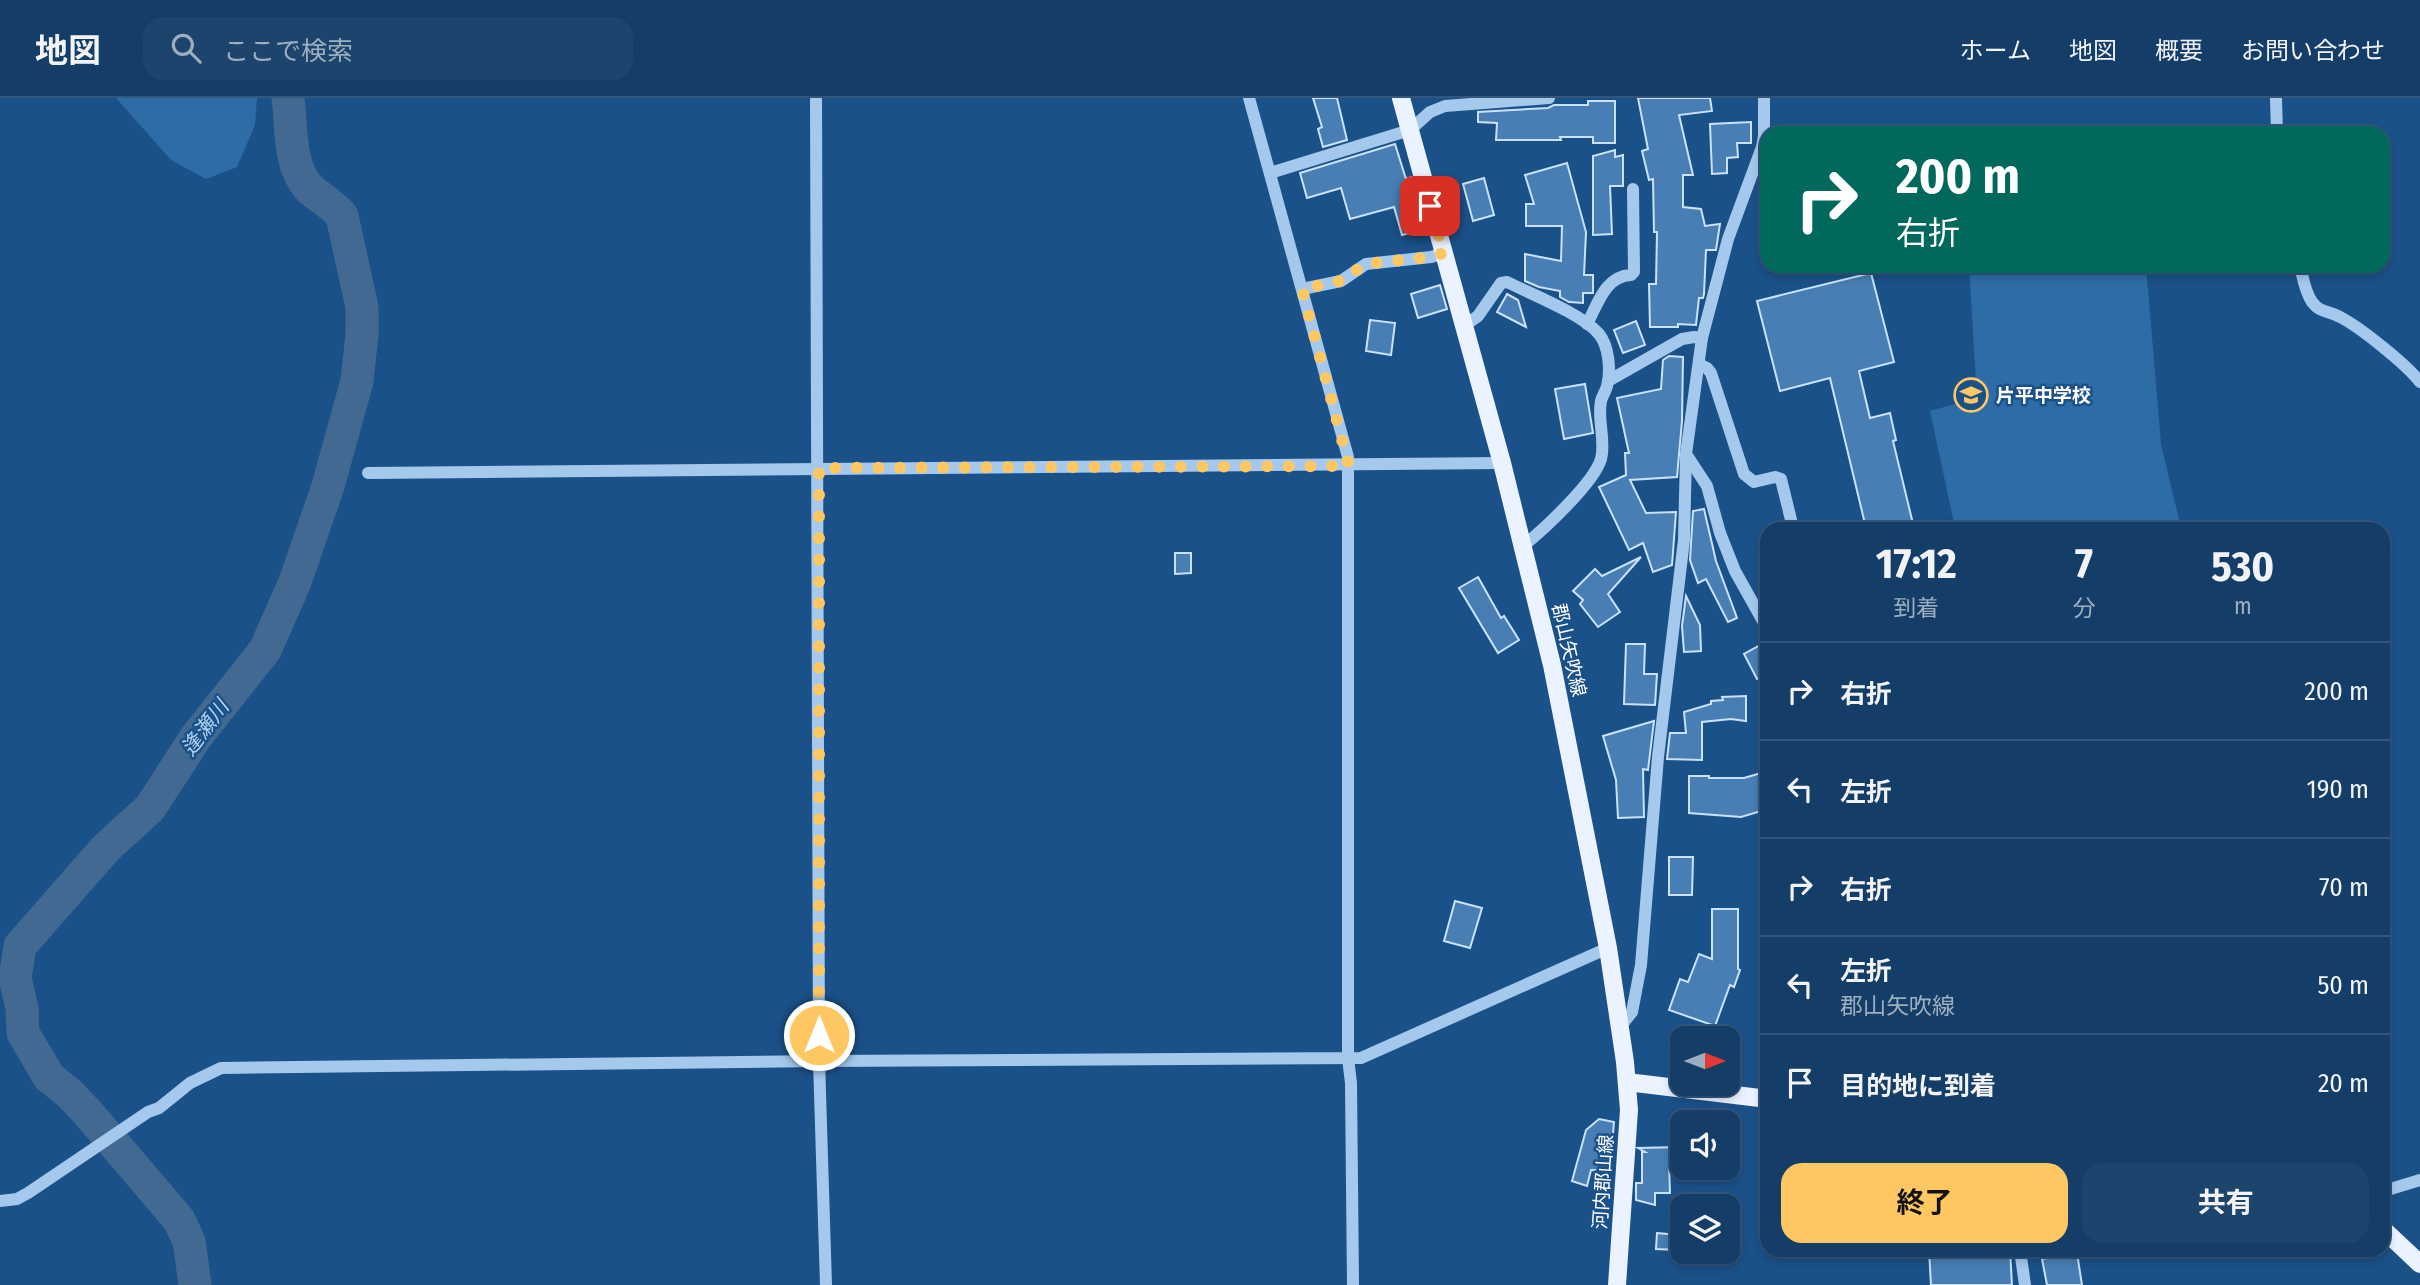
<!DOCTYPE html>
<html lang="ja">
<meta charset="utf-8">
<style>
:root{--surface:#143d67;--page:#1d446d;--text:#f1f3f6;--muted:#9daec0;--line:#33567b;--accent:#fec761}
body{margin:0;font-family:"Fira Sans Condensed","Noto Sans JP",sans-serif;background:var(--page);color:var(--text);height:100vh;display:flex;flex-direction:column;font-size:26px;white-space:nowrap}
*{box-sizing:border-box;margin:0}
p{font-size:23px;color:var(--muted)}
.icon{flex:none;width:38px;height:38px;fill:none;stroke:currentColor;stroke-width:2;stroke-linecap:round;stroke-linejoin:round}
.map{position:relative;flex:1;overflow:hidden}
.panel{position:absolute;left:1760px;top:424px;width:630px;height:735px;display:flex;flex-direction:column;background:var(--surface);border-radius:21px;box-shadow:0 4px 10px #0003,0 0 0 2px var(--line)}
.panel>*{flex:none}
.top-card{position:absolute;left:1760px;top:28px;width:630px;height:147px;border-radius:21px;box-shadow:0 4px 10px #0003,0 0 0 2px var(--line);background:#00695c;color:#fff;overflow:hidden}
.needle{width:46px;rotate:90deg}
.tools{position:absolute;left:1670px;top:928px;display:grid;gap:14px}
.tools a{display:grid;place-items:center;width:70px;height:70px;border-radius:14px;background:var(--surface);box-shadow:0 4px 10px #0003,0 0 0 2px var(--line);font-size:35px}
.pin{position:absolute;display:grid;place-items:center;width:60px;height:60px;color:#fff;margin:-30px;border-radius:14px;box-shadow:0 4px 10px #0006}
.me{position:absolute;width:77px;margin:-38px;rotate:0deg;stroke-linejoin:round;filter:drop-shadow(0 0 5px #0008)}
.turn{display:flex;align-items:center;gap:24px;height:147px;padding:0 21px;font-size:32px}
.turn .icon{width:91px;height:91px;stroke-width:2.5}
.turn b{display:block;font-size:49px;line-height:60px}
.eta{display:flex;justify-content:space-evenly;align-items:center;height:119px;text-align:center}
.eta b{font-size:42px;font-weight:700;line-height:49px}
.cta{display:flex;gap:14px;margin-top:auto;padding:14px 21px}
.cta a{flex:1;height:80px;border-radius:21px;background:var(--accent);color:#111;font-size:28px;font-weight:700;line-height:80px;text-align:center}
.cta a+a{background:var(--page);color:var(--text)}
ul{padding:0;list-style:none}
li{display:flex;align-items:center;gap:21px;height:98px;padding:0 21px;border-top:2px solid var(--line)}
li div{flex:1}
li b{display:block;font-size:26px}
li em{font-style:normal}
header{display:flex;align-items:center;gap:42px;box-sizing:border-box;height:98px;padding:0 35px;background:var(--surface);border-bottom:2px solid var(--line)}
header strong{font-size:33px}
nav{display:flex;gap:38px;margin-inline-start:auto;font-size:24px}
.search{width:490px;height:63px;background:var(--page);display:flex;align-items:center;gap:18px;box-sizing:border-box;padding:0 24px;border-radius:21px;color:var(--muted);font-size:26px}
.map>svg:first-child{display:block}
.green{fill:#2e6ca7}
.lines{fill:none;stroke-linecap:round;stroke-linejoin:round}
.river{stroke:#416991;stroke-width:33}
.building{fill:#487eb3;stroke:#cae2f9;stroke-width:2}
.minor{stroke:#a4c9ed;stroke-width:12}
.major{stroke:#eaf3ff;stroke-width:18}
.route{stroke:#fec761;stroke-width:12;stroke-dasharray:0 21.6}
.labels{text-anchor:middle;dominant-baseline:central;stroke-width:5;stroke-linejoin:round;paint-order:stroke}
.poi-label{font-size:19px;font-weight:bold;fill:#fff;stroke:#1b5189;text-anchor:start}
.street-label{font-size:19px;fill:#fff;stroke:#1b5189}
.water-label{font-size:21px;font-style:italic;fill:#b0d3f4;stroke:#1b5189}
</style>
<header>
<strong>地図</strong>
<div class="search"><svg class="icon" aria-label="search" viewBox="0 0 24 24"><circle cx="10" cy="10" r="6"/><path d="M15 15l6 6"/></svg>ここで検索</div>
<nav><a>ホーム</a><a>地図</a><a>概要</a><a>お問い合わせ</a></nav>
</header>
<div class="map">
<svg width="2420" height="1187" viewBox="0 0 2420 1187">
<rect width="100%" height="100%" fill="#1b5189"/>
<g class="green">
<path d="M116 0H257L255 27 237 69 206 81 171 62Z"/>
<path d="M1969 168H2146L2161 346 2181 430H1955L1930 313 1977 300Z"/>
</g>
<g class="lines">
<path class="river" d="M195 1187 189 1143 179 1122 88 1015 70 996 49 979 23 935 22 910 15 880 20 848 106 750 150 710 196 639 265 552 295 484 328 388 357 283 362 236V209L342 118C333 106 319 100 309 90 288 67 292 29 288 0"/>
</g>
<g class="building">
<path d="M1313 0H1337L1347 42 1323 49 1318 31 1322 29Z"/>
<path d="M1638 0H1710L1712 13 1679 17 1693 77H1683V109L1701 111 1705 128 1720 126 1716 152H1706L1704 196 1703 200H1699L1696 227 1678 226V229H1650L1649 186H1656L1657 134H1654L1653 81 1649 82 1642 53 1648 51Z"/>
<path d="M1588 3H1615V45H1593V39H1560L1561 42H1496L1497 25 1478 24V14L1548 10 1554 7H1588Z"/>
<path d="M1751 24V45H1737L1738 59 1727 60V75L1712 76 1710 26Z"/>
<path d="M1395 46 1406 81 1411 79 1425 131 1402 137 1394 109 1350 121 1341 90 1307 100 1300 75Z"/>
<path d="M1615 52V59L1623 57V88H1610L1612 136 1593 137V58Z"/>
<path d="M1567 65 1586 134 1584 177H1593V195H1583V205L1569 204 1560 199V193L1539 189 1525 183V156L1561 163 1562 128H1526V106H1534L1525 77Z"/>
<path d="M1484 80 1494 117 1473 123 1463 86Z"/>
<path d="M1871 175 1894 264 1859 273 1870 320 1890 315 1896 342 1893 343 1914 430H1866L1830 280 1780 293 1757 203Z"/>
<path d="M1440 187 1447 211 1418 220 1411 196Z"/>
<path d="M1507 196 1518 202 1526 229 1497 214Z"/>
<path d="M1370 222 1395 225 1391 257 1366 253Z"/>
<path d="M1636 223 1645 247 1623 255 1614 232Z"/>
<path d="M1669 258 1683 259 1682 323 1677 379 1630 382 1646 415 1676 414 1672 467 1653 474 1643 445 1629 452 1599 389 1626 377 1625 355H1629L1617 300 1661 291 1663 262Z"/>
<path d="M1585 286 1593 335 1564 341 1555 291Z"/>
<path d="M1704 411 1716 463 1737 520 1728 524 1706 481 1698 485 1690 462 1693 413Z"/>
<path d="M1175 455H1191V475L1175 476Z"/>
<path d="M1641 459 1608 496 1620 514 1598 529 1580 506 1583 502 1573 493 1595 471 1602 478Z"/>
<path d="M1478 479 1501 520 1504 518 1519 542 1498 555 1459 490Z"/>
<path d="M1686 498 1700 527 1701 553 1684 554 1682 528Z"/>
<path d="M1626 546H1645L1644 576H1657L1655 607 1624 606Z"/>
<path d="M1762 546 1768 557V576L1757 581 1744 556Z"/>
<path d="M1746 598V623L1731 621 1702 624V662L1667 661 1670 635H1686L1684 614 1711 606V603L1723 602 1722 599Z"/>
<path d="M1654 623 1648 672 1643 671 1644 719 1618 720 1616 682 1603 638Z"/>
<path d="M1761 675 1768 698V711L1741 719 1689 715V678H1709V680H1744Z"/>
<path d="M1669 759H1693L1692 797H1669Z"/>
<path d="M1455 803 1482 810 1470 850 1444 843Z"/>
<path d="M1712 811H1738V871L1740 872 1734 889 1730 887 1715 928 1669 912 1680 881 1688 884 1699 856 1712 861Z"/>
<path d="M1599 1021 1614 1024 1610 1073 1591 1072 1587 1088 1572 1083 1586 1032Z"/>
<path d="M1682 1049V1072L1669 1066 1670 1095H1655V1107L1636 1102V1085H1642V1054H1645L1638 1050Z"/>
<path d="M1657 1135 1678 1137 1677 1152 1656 1151Z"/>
<path d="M1929 1152H2010L2012 1187H1931Z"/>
<path d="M2077 1155 2082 1187H2047L2042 1161Z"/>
</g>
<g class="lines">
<g class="minor">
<path d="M816 0 819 963 826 1187"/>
<path d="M1249 0 1348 359V960L1351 985 1353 1187"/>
<path d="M2276 0 2277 35"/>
<path d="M1270 75 1410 32 1430 14 1445 8 1549 0"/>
<path d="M2300 168C2303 180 2305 194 2312 204 2320 215 2330 213 2340 219 2360 229 2407 267 2420 284"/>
<path d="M1302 191 1341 183 1366 166 1431 159 1444 155"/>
<path d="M1587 226C1598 206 1605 178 1631 177L1634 174 1633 91"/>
<path d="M1464 228 1478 218 1501 185 1507 184C1531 196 1582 216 1599 236 1609 248 1611 273 1607 288 1606 293 1602 298 1601 303 1597 322 1606 342 1601 361 1594 385 1543 432 1523 448"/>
<path d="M1699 266 1707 270 1711 275 1744 376 1754 384 1775 379 1781 381 1793 430"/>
<path d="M1608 283 1682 241 1694 239 1702 240"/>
<path d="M1686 356 1707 388 1720 435 1735 473 1768 532"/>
<path d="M368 375C746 371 1124 369 1502 365"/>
<path d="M1620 929 1632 914 1641 867 1658 659 1684 442 1686 356 1702 240 1728 141 1762 49 1764 38V0"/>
<path d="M2384 1093 2420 1082"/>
<path d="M0 1103 17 1101 28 1095 148 1014 159 1010 190 985 221 970 819 963 1361 960 1608 850"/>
<path d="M2020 1152 2025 1187"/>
</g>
<g class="major">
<path d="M1401 0 1502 365 1552 567 1608 850 1625 964 1629 1012 1617 1187"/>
<path d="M1627 984 1768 1001"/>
<path d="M2384 1132 2420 1166"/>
</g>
</g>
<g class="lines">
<path class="route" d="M819 937V370L1349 368 1302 191 1340 183 1366 166 1432 159 1444 155 1430 108"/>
</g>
<defs>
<symbol id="school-ring" viewBox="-11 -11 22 22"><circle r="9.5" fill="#1b5189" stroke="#fec761" stroke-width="1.5"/><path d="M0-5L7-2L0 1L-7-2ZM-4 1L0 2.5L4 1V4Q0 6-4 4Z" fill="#fec761"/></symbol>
</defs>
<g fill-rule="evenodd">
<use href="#school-ring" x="1952" y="278" width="38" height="38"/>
</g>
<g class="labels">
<g class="poi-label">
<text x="1996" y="297">片平中学校</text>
</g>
<g class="street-label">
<text transform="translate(1569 552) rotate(77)">郡山矢吹線</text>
<text transform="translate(1603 1084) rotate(-86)">河内郡山線</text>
</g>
<g class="water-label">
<text transform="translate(205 630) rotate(-53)">逢瀬川</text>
</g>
</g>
</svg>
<div class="tools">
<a><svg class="needle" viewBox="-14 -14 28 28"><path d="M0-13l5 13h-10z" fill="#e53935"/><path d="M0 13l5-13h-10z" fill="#9daec0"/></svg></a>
<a><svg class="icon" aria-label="sound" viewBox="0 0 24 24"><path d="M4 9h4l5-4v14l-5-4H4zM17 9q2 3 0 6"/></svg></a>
<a><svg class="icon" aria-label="layers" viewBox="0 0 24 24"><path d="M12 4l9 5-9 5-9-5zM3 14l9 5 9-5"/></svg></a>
</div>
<div class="pin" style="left:1430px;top:108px;background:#d93025"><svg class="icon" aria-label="arrive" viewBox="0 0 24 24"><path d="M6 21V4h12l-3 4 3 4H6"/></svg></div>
<svg class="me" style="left:819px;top:937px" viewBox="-20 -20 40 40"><circle r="17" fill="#fec761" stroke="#fff" stroke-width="3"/><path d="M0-11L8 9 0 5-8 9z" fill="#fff"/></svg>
<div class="top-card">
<div class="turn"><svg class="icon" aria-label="right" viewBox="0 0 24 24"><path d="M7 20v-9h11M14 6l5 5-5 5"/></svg><div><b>200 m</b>右折</div></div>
</div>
<section class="panel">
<div class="eta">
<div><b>17:12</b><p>到着</p></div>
<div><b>7</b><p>分</p></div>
<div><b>530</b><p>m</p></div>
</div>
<ul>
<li><svg class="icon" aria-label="right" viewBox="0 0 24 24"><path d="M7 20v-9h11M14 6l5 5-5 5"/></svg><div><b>右折</b></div><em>200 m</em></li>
<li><svg class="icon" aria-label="left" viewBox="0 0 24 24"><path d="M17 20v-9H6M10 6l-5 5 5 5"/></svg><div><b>左折</b></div><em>190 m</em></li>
<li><svg class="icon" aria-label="right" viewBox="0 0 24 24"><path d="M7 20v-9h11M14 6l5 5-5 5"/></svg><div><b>右折</b></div><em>70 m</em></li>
<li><svg class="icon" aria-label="left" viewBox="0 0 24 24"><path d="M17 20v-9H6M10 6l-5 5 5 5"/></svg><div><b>左折</b><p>郡山矢吹線</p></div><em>50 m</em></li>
<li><svg class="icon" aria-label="arrive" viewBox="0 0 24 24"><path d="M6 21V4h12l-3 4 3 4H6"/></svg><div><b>目的地に到着</b></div><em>20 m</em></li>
</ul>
<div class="cta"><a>終了</a><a>共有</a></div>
</section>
</div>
